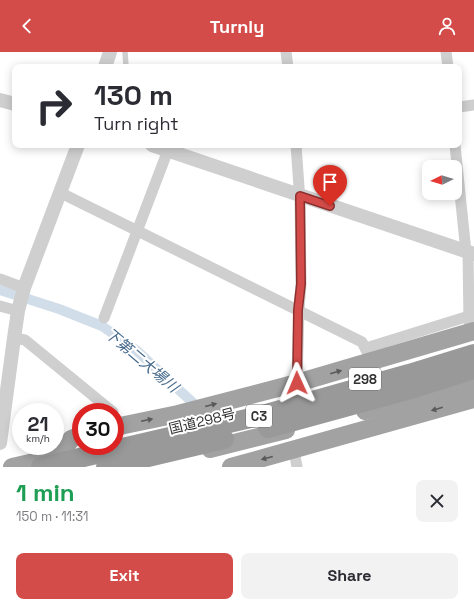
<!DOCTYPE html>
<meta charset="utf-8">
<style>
:root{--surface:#fff;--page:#f2f2f3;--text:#2b2b33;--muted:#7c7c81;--accent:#d44c49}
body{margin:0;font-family:"Space Grotesk","Noto Sans JP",sans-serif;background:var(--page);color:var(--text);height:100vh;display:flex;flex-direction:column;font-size:15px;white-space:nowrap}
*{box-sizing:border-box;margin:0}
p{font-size:13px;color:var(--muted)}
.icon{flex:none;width:22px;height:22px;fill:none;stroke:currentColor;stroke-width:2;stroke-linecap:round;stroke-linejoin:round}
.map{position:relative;height:415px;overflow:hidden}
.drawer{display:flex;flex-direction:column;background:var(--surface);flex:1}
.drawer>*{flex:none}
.top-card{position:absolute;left:12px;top:12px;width:450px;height:84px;border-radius:8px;box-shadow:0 2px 10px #0003;background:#fff;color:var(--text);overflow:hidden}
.needle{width:26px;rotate:265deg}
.tools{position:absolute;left:422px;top:108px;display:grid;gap:8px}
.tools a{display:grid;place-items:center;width:40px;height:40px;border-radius:8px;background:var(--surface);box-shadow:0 2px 10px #0003;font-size:20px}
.speed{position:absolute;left:12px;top:351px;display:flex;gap:8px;font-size:20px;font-weight:700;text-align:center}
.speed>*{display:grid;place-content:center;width:52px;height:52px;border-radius:50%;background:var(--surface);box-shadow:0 2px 10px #0003;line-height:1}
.speed small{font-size:10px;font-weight:400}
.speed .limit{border:6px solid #d22;background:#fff;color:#111}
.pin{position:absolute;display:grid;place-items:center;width:34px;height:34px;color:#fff;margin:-41px -17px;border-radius:50% 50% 50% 0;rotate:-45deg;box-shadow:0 0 4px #0007}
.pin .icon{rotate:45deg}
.me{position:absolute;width:44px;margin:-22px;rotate:359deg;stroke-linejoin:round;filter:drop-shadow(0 0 3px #0008)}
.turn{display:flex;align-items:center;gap:14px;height:84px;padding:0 16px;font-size:18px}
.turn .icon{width:52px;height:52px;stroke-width:2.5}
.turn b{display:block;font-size:28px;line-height:34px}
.round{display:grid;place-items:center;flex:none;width:42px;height:42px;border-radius:8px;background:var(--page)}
.headline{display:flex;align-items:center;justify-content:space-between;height:68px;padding:0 16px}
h1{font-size:24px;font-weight:700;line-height:30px;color:#1e9e55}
.primary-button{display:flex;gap:8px;margin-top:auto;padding:8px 16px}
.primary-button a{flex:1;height:46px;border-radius:8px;background:var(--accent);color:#fff;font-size:16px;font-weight:700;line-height:46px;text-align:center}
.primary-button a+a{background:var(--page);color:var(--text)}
header{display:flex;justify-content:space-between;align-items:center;height:52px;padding:0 16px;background:var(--accent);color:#fff;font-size:18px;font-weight:700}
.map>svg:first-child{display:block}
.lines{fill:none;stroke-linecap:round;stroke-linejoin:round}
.canal{stroke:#d1deea;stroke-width:10}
.service{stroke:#cfcfcf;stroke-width:5.5}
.minor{stroke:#cfcfcf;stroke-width:11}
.tertiary{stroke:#cfcfcf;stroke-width:14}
.trunk{stroke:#a2a2a2;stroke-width:18}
.motorway{stroke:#999;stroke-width:20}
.oneway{fill:#595959}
.route-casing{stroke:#8a312f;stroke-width:10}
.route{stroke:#d44c49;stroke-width:7}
.labels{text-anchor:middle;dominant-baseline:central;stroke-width:4;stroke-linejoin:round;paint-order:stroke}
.shield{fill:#fff;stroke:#707070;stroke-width:1}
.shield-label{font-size:13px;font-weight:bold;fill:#323232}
.street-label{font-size:14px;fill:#323232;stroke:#fff}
.water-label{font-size:15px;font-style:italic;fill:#476b8d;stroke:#fff}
</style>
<header><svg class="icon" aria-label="back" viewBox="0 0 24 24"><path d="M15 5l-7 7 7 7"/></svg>Turnly<svg class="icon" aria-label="person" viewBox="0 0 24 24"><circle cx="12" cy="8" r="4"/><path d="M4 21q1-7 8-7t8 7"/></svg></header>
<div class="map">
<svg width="474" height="415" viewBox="0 0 474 415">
<rect width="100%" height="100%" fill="#fff"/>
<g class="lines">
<path class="canal" d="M0 238 59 257 102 274 136 298 218 374"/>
<path class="service" d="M125 0 126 15"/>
<g class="minor">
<path d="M286 0 288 15"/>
<path d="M446 0 448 15"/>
<path d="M459 55 474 53"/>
<path d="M296 93 300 149 301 232 299 258 297 331"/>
<path d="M455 93 466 200"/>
<path d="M61 141 362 290 372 310"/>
<path d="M468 200 469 270"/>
<path d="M0 227 24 236"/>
<path d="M0 254 18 259"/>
<path d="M104 266 168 98"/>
<path d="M14 286 25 288 113 360"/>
<path d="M366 296 469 264"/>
<path d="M294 398 297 415"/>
</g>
<g class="tertiary">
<path d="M105 15 110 0"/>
<path d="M0 48 15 52"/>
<path d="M152 93 474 202"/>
<path d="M0 391 14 286 18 259 24 236 78 93"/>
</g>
<g class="trunk">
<path d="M365 359 418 346 474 329"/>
<path d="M115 375 178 362 297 331 474 279"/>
<path d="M210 397 286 378"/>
<path d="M59 404 71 387 81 383"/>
<path d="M12 415 56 405"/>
<path d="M231 415 474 347"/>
</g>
<g class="motorway">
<path d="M268 376 414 336 474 317"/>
<path d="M41 415 255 365 409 322 474 302"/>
<path d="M106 415 224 387"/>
</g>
</g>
<defs><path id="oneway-solid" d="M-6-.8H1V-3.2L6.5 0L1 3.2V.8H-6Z"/></defs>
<g class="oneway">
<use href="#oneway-solid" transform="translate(336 320) rotate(-16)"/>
<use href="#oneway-solid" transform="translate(211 353) rotate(-15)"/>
<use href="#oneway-solid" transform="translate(437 357) rotate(164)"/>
<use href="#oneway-solid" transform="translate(147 368) rotate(-12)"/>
<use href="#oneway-solid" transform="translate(267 406) rotate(165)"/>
</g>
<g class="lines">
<defs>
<path id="route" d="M297 331 298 258 301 232 300 144 330 154"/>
</defs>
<use href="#route" class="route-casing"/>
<use href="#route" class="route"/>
</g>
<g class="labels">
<g class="shield">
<rect x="349" y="316" width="32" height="22" rx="3"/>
<rect x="246" y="353" width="26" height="22" rx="3"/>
</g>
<g class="shield-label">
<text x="365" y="327">298</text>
<text x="259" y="364">C3</text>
</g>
<g class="street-label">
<text transform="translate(202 369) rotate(-14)">国道298号</text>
</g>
<g class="water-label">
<text transform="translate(142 308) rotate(40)">下第二大場川</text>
</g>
</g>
</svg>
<div class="tools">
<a><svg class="needle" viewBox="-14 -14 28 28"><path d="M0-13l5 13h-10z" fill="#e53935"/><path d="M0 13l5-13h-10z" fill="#7c7c81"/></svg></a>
</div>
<div class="speed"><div>21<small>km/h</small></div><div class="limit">30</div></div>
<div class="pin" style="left:330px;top:154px;background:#d93025"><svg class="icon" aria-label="arrive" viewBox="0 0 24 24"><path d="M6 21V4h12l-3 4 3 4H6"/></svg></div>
<svg class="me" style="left:297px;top:331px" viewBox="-20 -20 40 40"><path d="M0-17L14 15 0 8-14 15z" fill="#d44c49" stroke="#fff" stroke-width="4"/></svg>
<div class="top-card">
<div class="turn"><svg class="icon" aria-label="right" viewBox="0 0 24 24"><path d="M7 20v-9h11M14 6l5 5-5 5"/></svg><div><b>130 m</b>Turn right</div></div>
</div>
</div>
<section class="drawer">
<div class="headline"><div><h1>1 min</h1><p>150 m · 11:31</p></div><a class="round"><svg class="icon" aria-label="close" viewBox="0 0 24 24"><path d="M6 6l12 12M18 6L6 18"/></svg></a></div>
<div class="primary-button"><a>Exit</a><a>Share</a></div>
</section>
